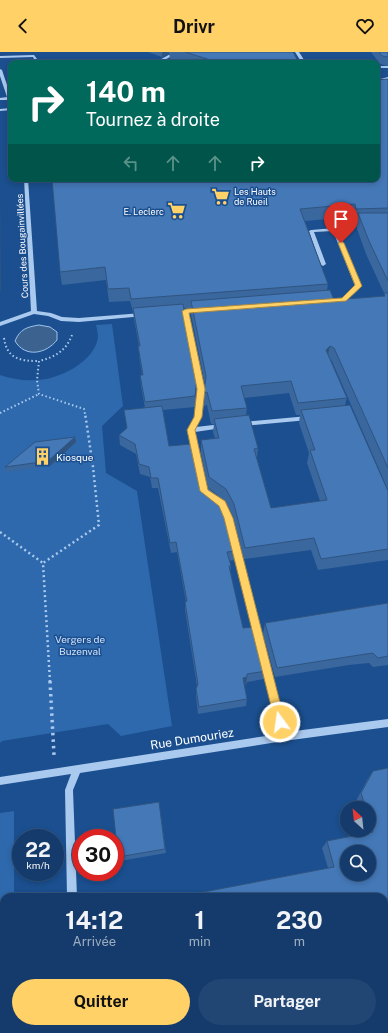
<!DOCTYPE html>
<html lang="fr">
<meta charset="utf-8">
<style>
:root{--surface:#143b6b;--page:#214673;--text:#f1f3f6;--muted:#9dadc1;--line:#33557e;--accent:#ffd166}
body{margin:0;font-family:"Public Sans",sans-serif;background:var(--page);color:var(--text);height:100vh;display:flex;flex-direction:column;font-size:15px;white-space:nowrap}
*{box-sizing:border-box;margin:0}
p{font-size:13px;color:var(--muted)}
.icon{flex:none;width:22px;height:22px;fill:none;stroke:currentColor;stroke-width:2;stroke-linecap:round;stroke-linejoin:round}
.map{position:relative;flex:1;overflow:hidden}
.sheet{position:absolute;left:0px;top:841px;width:388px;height:140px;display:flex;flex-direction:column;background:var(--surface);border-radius:12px 12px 0 0;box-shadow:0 2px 6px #0003,0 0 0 1px var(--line)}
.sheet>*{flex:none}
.hud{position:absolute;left:8px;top:8px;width:372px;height:122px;border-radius:8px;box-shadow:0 2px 6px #0003,0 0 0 1px var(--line);background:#00695c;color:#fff;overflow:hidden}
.needle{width:26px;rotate:333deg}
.fabs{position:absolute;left:340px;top:749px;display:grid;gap:8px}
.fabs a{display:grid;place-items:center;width:36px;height:36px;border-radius:50%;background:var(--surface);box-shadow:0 2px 6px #0003,0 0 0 1px var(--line);font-size:20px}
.speed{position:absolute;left:12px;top:777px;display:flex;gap:8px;font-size:20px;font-weight:700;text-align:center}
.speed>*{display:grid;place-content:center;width:52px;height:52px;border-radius:50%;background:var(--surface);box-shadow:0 2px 6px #0003,0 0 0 1px var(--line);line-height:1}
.speed small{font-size:10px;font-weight:400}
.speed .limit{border:6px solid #d22;background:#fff;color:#111}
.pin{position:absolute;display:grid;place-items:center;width:34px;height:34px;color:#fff;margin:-41px -17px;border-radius:50% 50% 50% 0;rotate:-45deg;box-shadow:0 0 4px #0007}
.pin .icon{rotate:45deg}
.me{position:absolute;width:44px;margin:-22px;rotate:346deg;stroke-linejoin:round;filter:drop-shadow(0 0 3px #0008)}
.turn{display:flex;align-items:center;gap:14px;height:84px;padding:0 12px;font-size:18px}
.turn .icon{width:52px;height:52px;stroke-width:2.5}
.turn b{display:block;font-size:28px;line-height:34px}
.lanes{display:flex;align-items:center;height:38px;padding:0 12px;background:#0003;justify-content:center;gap:20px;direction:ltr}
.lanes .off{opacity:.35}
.eta{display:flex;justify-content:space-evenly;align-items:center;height:68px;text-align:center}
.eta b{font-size:24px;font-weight:700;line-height:28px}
.primary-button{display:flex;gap:8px;margin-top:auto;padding:8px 12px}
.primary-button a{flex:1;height:46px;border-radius:24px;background:var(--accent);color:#111;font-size:16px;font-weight:700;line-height:46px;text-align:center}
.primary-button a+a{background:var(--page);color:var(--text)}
header{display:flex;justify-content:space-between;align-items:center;height:52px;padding:0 12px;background:var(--accent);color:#111;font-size:18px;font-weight:700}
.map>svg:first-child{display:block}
.green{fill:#2e69ad}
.water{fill:#3c6290;stroke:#9cc4f0}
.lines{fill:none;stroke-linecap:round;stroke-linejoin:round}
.path-far2{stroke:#a9c9ee;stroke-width:2;stroke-dasharray:1.5 2.5;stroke-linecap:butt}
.path-far1{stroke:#a9c9ee;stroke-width:2.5;stroke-dasharray:2 3;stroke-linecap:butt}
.path{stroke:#a9c9ee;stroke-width:3.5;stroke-dasharray:2.5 4;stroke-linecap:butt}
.minor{fill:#a9c9ee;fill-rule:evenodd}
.wall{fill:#3a679d;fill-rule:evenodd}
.shaded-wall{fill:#305480}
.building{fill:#4478b7;stroke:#305480;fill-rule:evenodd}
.route{fill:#ffd166;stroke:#a68842}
.labels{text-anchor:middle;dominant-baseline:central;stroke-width:3;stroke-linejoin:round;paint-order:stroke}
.far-poi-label{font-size:9px;fill:#fff;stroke:#1b4f8f;text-anchor:start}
.far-street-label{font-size:9px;fill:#fff;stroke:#1b4f8f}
.poi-label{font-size:10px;fill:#fff;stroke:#1b4f8f;text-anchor:start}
.park-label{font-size:10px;fill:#cfe3fa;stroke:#1b4f8f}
.near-street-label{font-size:12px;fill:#fff;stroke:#1b4f8f}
</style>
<header><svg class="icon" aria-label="back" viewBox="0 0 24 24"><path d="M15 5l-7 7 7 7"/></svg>Drivr<svg class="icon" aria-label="heart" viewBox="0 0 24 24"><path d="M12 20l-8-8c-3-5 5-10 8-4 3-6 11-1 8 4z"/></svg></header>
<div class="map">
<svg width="388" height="981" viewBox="0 0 388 981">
<rect width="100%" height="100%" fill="#1b4f8f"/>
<g class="green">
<path d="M112 272 123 354 102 374 106 421 137 439 172 674 121 684 108 672 2 689 0 691V323C11 327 25 329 36 328 58 328 95 310 98 285 98 282 97 277 96 273Z"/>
<path d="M14 759V845H4V852H0V761Z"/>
</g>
<path class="water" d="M39 273 50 275 57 280V288C46 302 25 306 15 289 20 277 27 275 39 273Z"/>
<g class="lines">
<g class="path-far2">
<path d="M72 283C66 299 55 305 39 309L37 328 39 342 84 357 85 362"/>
<path d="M4 286C7 307 20 309 39 309"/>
<path d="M0 361 39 342"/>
</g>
<g class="path-far1">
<path d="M0 480 43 511"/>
<path d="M50 630 43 511 99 473 93 415 85 361"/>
</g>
<path class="path" d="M50 629 54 703"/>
<g class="minor">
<path d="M174 0H179L159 11H154Z"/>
<path d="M295 0H299L306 11H302Z"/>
<path d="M34 3 40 11H36L33 5 0 6V4Z"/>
<rect x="377" y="14" width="11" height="2"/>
<path d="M0 17 2 18 11 45 10 48H0V46L7 45 0 24Z"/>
<path d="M388 25V27L377 30V28Z"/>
<path d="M11 56V58L0 59V57Z"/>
<path d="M24 127H28L37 259 51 261 62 265 79 266 142 261 145 263 144 264 79 270 61 269 48 264 34 262 0 274V270L31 259Z"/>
<path d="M351 171H365L367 172 365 173H351L338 178 361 234C353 243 347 250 334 249V247L342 246 355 234 333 179 314 180 326 212 323 214 320 212 309 179 311 178 335 176Z"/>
<path d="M200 256 202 257V259L189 261 204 337 201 365 196 375 222 372 225 374 222 376 195 380 208 440 205 443 202 440 188 378 195 365 198 337 184 261 175 262 172 260 175 258Z"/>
<path d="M308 364 311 366 308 368 243 374 240 372 243 370Z"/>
<path d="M223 450 225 451 232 465 287 680 388 667V675L284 689 80 721 73 738 77 845H67L65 738 71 722 0 733V725L279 682 226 465 220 453Z"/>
<path d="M96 977H106L107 981H97Z"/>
</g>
</g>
<g class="wall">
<path d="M148 0H293L299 11H182L170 7 169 1 162 5Z"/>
<path d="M371 0H388V14L380 12Z"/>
<path d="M388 27V438L332 309 331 308 347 346 345 353 388 439V508L318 518 311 498 244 507 233 464 225 449 216 443 236 499 235 508 229 509 231 514 230 520 243 576 266 619 264 627 247 630 246 633H244L247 647 246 654 198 662 196 644V637L197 634 185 558V550H186L177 500 171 501 158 436H152L150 425 140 422 136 402 120 393 119 383 127 376 124 358 145 356 141 334 140 323H142L139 304V294L134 267 133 260 130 249 109 250 106 228 62 233 60 220ZM352 165 354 169H357L356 174 366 202 384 241V244L334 248 327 238 328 232 305 169ZM183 256H191V262L205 333 204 354 207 353 211 372H214L213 380 215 386 201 388V401L208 436 200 429 169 394 163 358 195 355 196 337 197 326ZM289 341 296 363H300L299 371 309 401 307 411 320 449 271 456 257 406 258 396 246 364 247 356 244 346Z"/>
<path d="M75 385 76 390 50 414 6 420 5 415Z"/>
<path d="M388 551V613L373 615 369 611 349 613 275 625 263 582 265 571Z"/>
<path d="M388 716V981H125V977H384V845H188V843L328 816 322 796 327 789 365 781 364 778H369V756H358L356 749 367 728 373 719ZM347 800H369V822H347Z"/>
<path d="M159 750 166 801 120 809 118 805Z"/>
</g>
<g class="shaded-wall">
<path d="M162 0H169V1L162 5Z"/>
<path d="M0 131 1 240 0 237Z"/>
<path d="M330 294 327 307 326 298Z"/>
<path d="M75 385 76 390 50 414 48 409Z"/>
<path d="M247 625 246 633 242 634 243 626Z"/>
</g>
<g class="building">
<path d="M185 0H293L299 11H220Z"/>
<path d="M379 0H388V5L382 4Z"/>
<path d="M388 27V156L356 157 355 152 300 157 328 232 131 247 129 236 108 237 105 215 60 220 52 127H377V28Z"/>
<path d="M358 161H388V229L369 189Z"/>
<path d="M330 238 334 248 385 244 384 241H388V416L334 296 330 294 326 298 347 346 298 351 291 329 241 334 247 356 212 359 207 340 204 341 206 324 191 249Z"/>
<path d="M183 252 197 326 195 344 145 350 140 323H143L138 294H140L133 256Z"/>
<path d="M350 353 388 439V497L321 507 314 486 245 496 234 452 226 437 209 425 201 388 219 386 214 367 249 363 258 396 254 397 271 456 327 448 310 398H315L301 358Z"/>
<path d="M162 354 169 394 191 392 200 429 219 445 225 456 236 499 227 500 231 514H229L243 576 255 575 266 619 247 622V625L243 626 247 647 199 655 196 637 198 632 185 550 187 549 176 490 170 491 158 426H151L149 415 139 412 135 392 119 383 127 376 124 358Z"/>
<path d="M75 385 48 409 5 415 35 390Z"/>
<path d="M388 551V604L378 606 373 601 353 604 277 616 265 571Z"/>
<path d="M388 716V981H125V977H384V845H188V843L334 815 327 789 373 780 369 765V756H366L361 741 373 719ZM347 800H369V822H347Z"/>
<path d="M159 750 165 797 118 805 113 757Z"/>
</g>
<path class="route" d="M341 189 344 191 362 234 346 249 189 261 205 337 202 365 195 378 208 438 225 449 233 466 285 670 284 674 280 676 276 674 224 466 219 454 200 439 187 378 194 365 197 337 182 259 186 257 342 246 355 233 338 191Z"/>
<defs>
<symbol id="supermarket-bare" viewBox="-9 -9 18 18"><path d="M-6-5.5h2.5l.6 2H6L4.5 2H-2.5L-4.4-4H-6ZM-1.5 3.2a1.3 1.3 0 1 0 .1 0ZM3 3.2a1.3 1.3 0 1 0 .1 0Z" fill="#ffd166" stroke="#1b4f8f" stroke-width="2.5" paint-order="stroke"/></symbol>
<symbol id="building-bare" viewBox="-9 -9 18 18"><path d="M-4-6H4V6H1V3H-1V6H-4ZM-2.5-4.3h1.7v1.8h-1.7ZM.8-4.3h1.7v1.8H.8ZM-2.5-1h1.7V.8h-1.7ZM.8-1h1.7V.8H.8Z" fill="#ffd166" stroke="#1b4f8f" stroke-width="2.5" paint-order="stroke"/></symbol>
</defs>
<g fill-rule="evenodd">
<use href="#supermarket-bare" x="208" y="132" width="25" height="25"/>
<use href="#supermarket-bare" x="164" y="146" width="25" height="25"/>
<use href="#building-bare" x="30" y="392" width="25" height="25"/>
</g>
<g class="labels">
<g class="far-poi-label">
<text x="234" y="139">Les Hauts<tspan x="234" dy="10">de Rueil</tspan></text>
<text x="164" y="159" text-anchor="end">E. Leclerc</text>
</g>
<g class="far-street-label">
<text transform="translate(22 194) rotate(-93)">Cours des Bougainvillées</text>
</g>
<g class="poi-label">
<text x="56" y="405">Kiosque</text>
</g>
<g class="park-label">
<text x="80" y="587">Vergers de<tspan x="80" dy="12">Buzenval</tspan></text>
</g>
<g class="near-street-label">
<text transform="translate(192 687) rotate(-9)">Rue Dumouriez</text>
</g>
</g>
</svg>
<div class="fabs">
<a><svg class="needle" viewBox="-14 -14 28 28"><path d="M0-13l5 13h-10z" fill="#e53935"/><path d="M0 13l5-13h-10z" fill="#9dadc1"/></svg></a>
<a><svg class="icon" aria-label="search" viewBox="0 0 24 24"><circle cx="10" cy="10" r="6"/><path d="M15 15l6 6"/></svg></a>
</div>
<div class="speed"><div>22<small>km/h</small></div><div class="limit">30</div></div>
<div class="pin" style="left:341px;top:191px;background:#d93025"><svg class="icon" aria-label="arrive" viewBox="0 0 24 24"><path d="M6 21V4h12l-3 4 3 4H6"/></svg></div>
<svg class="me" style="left:280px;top:670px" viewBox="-20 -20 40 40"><circle r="17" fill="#ffd166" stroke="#fff" stroke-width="3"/><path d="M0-11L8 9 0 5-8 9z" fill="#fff"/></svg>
<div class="hud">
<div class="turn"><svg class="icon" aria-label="right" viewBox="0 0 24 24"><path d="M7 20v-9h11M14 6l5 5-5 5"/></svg><div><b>140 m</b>Tournez à droite</div></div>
<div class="lanes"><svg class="icon off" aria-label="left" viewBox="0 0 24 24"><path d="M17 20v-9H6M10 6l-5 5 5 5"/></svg><svg class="icon off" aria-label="ahead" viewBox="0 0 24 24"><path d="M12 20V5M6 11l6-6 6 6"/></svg><svg class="icon off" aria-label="ahead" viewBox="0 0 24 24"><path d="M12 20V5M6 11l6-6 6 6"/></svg><svg class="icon" aria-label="right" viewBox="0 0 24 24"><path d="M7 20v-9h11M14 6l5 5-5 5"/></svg></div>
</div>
<section class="sheet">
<div class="eta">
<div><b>14:12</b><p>Arrivée</p></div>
<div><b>1</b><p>min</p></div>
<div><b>230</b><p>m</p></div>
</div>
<div class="primary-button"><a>Quitter</a><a>Partager</a></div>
</section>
</div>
